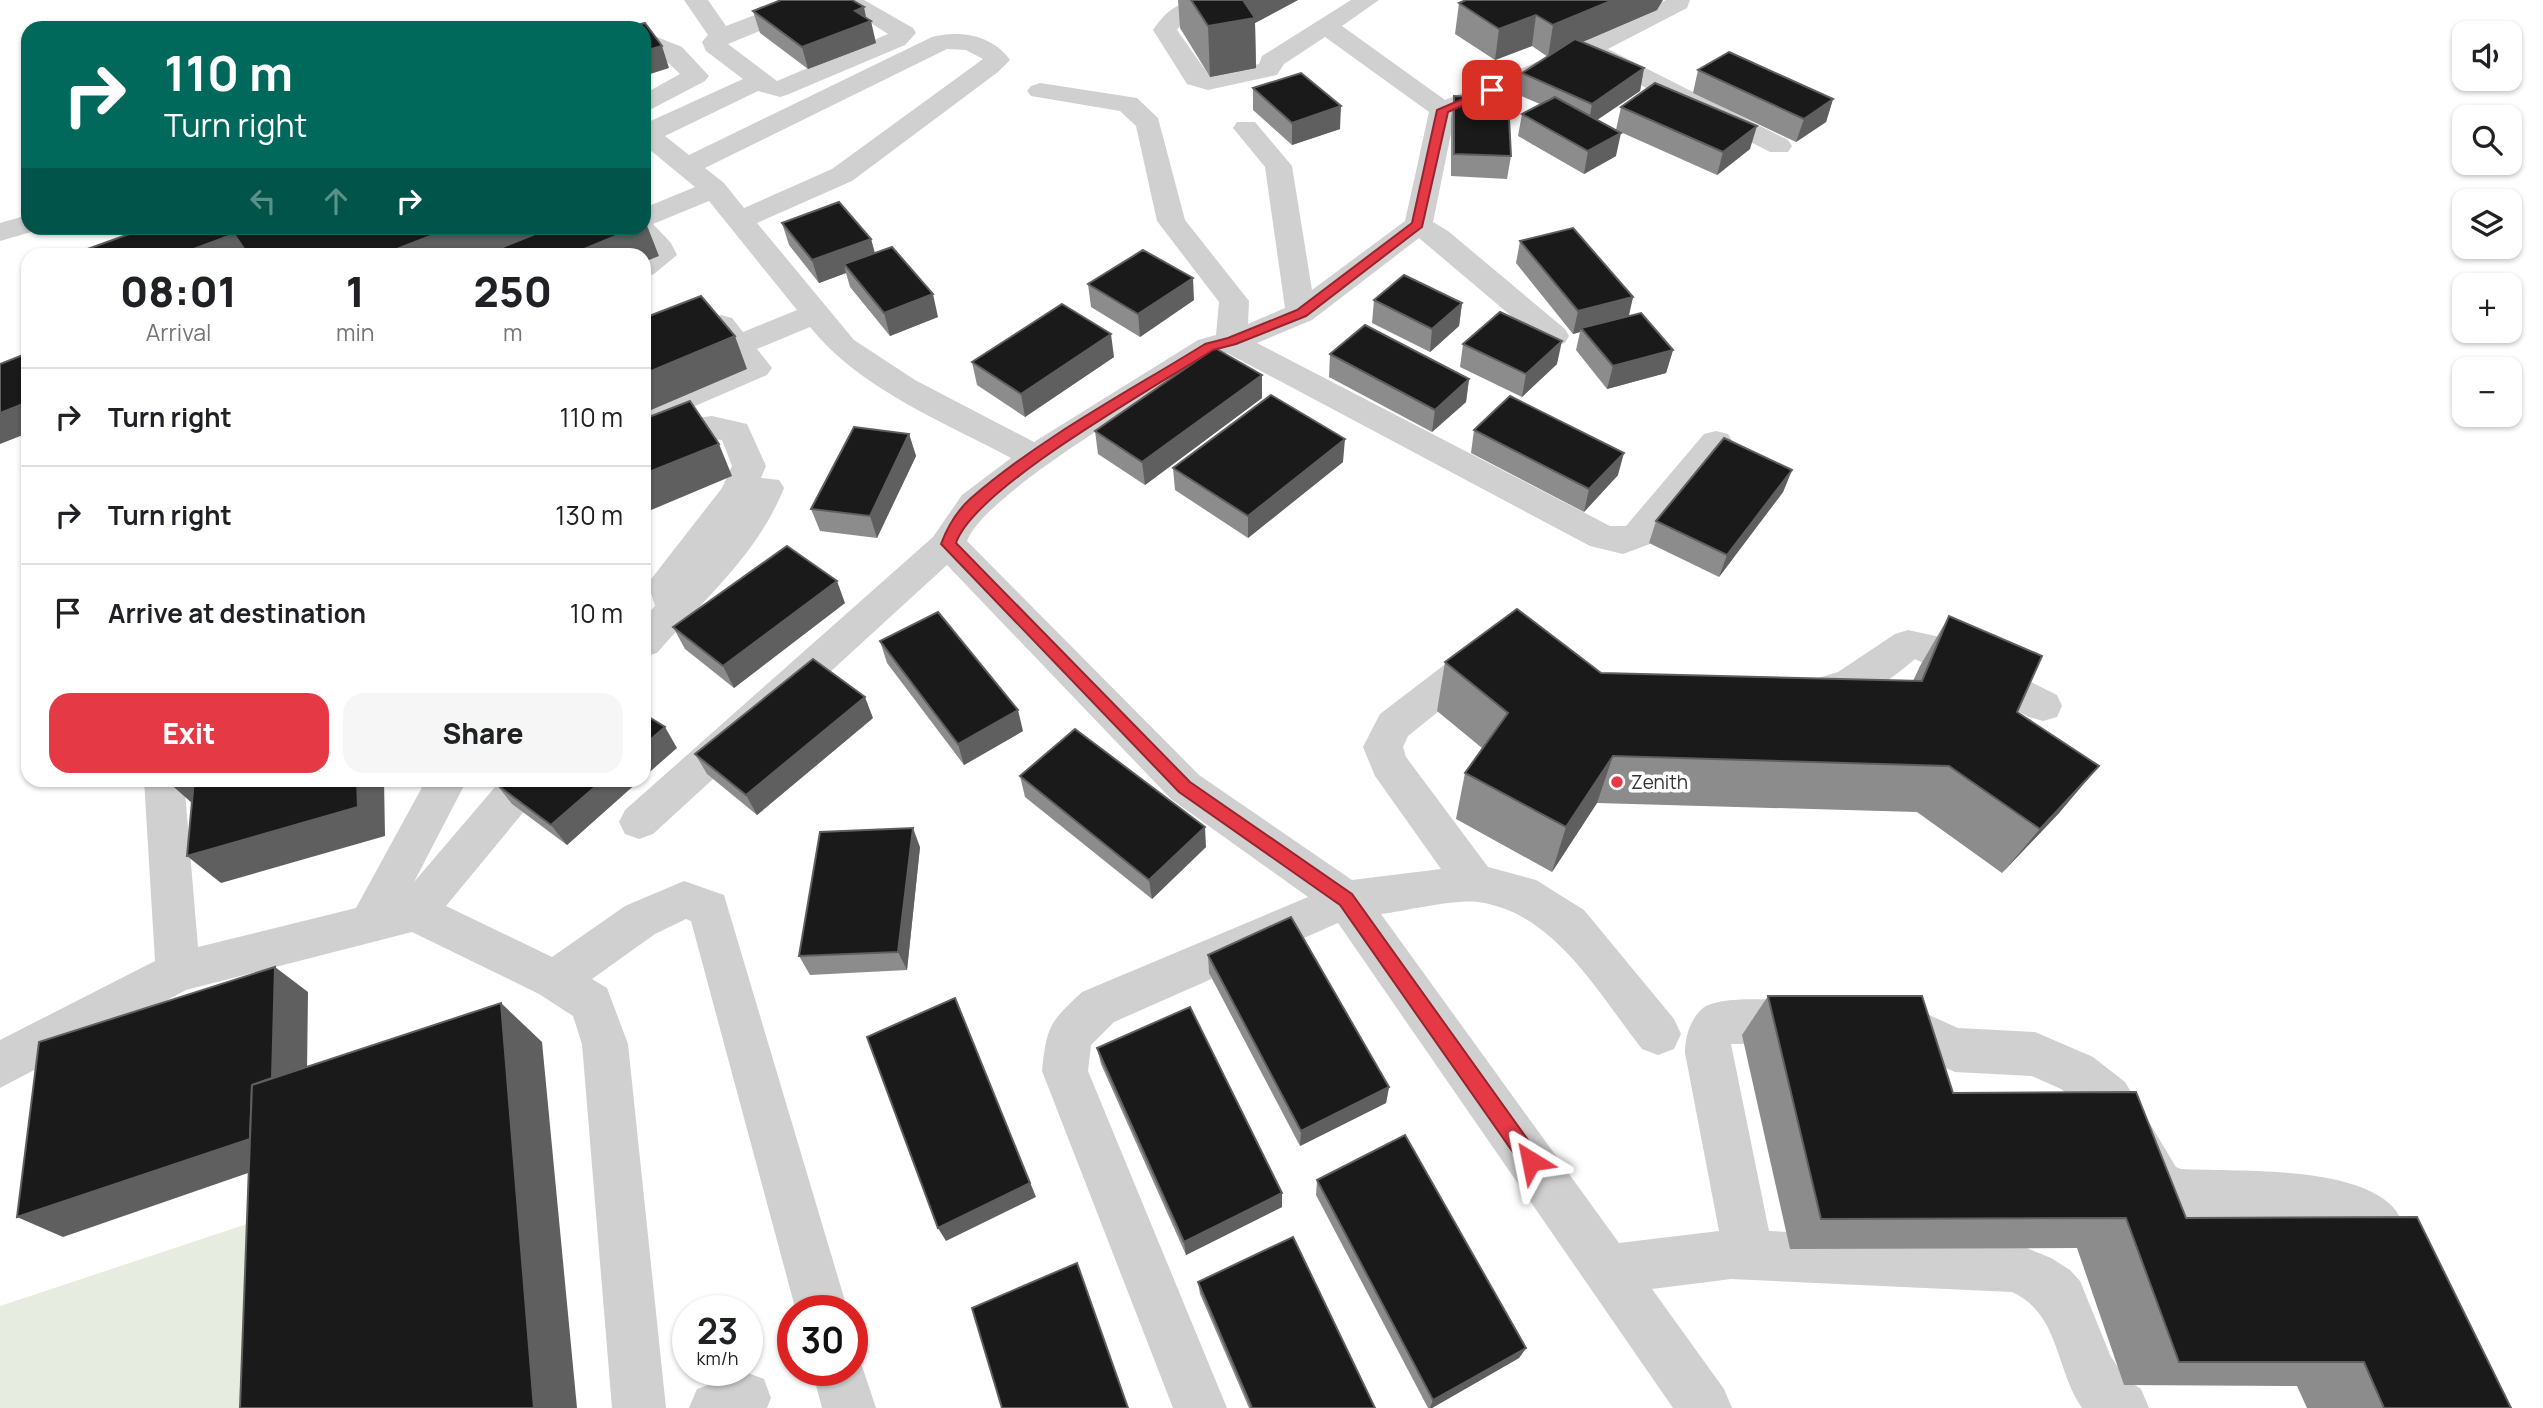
<!DOCTYPE html>
<meta charset="utf-8">
<style>
:root{--surface:#fff;--page:#f6f6f6;--text:#202124;--muted:#757577;--line:#e0e0e0;--accent:#e63946}
body{margin:0;font-family:Manrope,sans-serif;background:var(--page);color:var(--text);height:100vh;display:flex;flex-direction:column;font-size:26px;white-space:nowrap}
*{box-sizing:border-box;margin:0}
p{font-size:23px;color:var(--muted)}
.icon{flex:none;width:38px;height:38px;fill:none;stroke:currentColor;stroke-width:2;stroke-linecap:round;stroke-linejoin:round}
.map{position:relative;flex:1;overflow:hidden}
.side{position:absolute;left:21px;top:248px;width:630px;height:539px;display:flex;flex-direction:column;background:var(--surface);border-radius:21px;box-shadow:0 2px 5px #0004}
.side>*{flex:none}
.guide{position:absolute;left:21px;top:21px;width:630px;height:214px;border-radius:21px;box-shadow:0 2px 5px #0004;background:#00695c;color:#fff;overflow:hidden}
.buttons{position:absolute;left:2452px;top:21px;display:grid;gap:14px}
.buttons a{display:grid;place-items:center;width:70px;height:70px;border-radius:14px;background:var(--surface);box-shadow:0 2px 5px #0004;font-size:35px}
.speed{position:absolute;left:672px;top:1295px;display:flex;gap:14px;font-size:35px;font-weight:700;text-align:center}
.speed>*{display:grid;place-content:center;width:91px;height:91px;border-radius:50%;background:var(--surface);box-shadow:0 2px 5px #0004;line-height:1}
.speed small{font-size:18px;font-weight:400}
.speed .limit{border:10px solid #d22;background:#fff;color:#111}
.pin{position:absolute;display:grid;place-items:center;width:60px;height:60px;color:#fff;margin:-30px;border-radius:14px;box-shadow:0 4px 10px #0006}
.me{position:absolute;width:77px;margin:-38px;rotate:325deg;stroke-linejoin:round;filter:drop-shadow(0 0 5px #0008)}
.turn{display:flex;align-items:center;gap:24px;height:147px;padding:0 28px;font-size:32px}
.turn .icon{width:91px;height:91px;stroke-width:2.5}
.turn b{display:block;font-size:49px;line-height:60px}
.lanes{display:flex;align-items:center;height:66px;padding:0 28px;background:#0003;justify-content:center;gap:35px;direction:ltr}
.lanes .off{opacity:.35}
.eta{display:flex;justify-content:space-evenly;align-items:center;height:119px;text-align:center}
.eta b{font-size:42px;font-weight:800;line-height:49px}
.cta{display:flex;gap:14px;margin-top:auto;padding:14px 28px}
.cta a{flex:1;height:80px;border-radius:21px;background:var(--accent);color:#fff;font-size:28px;font-weight:800;line-height:80px;text-align:center}
.cta a+a{background:var(--page);color:var(--text)}
ul{padding:0;list-style:none}
li{display:flex;align-items:center;gap:21px;height:98px;padding:0 28px;border-top:2px solid var(--line)}
li div{flex:1}
li b{display:block;font-size:26px}
li em{font-style:normal}
.map>svg:first-child{display:block}
.green{fill:#e6ecdf}
.lines{fill:none;stroke-linecap:round;stroke-linejoin:round}
.minor{fill:#d0d0d0;fill-rule:evenodd}
.wall{fill:#8c8c8c}
.shaded-wall{fill:#5f5f5f}
.building{fill:#1a1a1a;stroke:#5f5f5f;stroke-width:2}
.route{fill:#e63946;stroke:#96252e;stroke-width:2}
.poi-dot{fill:#e63946;stroke:#fff;stroke-width:2.5}
.labels{text-anchor:middle;dominant-baseline:central;stroke-width:7;stroke-linejoin:round;paint-order:stroke}
.poi-label{font-size:19px;fill:#333;stroke:#fff;text-anchor:start}
</style>
<div class="map">
<svg width="2543" height="1408" viewBox="0 0 2543 1408">
<rect width="100%" height="100%" fill="#fff"/>
<path class="green" d="M253 1222 250 1408H0V1306Z"/>
<g class="lines">
<g class="minor">
<path d="M684 0H708L726 26 794 0H827L823 5 728 44 777 81 888 34 835 0H864L913 28 916 33 905 45 789 94 780 97 758 91 665 136 689 155 932 37C960 30 992 35 1010 60L998 72 852 181 757 223 854 340 915 380 1034 442 1198 340 1216 335 1219 302 1157 221 1136 126 1120 111 1031 96 1027 91 1031 86 1040 83 1137 98 1158 118 1185 220 1249 301 1248 324 1285 308 1265 167 1233 128 1237 122H1255L1292 166 1312 290 1405 221 1429 112 1325 37 1284 64 1277 75 1208 90 1187 84 1153 30C1172 2 1186 0 1219 0L1215 5 1182 23 1177 30 1208 74 1259 64 1262 56 1351 0H1379L1342 26 1445 100 1580 44 1666 0H1690L1687 8 1608 49 1788 140 1792 146 1788 152H1770L1588 58 1455 114 1433 222 1448 231 1565 329 1569 336 1565 343 1554 346 1543 343 1419 238 1312 320 1257 343 1610 526H1626L1704 434 1716 431 1728 434 1733 442 1728 450 1650 544 1623 554 1590 546 1227 353 1219 355C1167 388 985 492 967 541L1199 775 1352 880 1441 869 1375 776 1363 747 1380 714 1469 646 1482 641 1495 646 1501 656 1495 666 1408 736 1403 747 1406 757 1488 867 1536 880 1584 910 1674 1019 1681 1034 1674 1049 1658 1055 1642 1049C1598 993 1554 912 1478 902 1454 899 1406 911 1381 914L1619 1243 1719 1231 1685 1053C1685 1037 1690 1019 1703 1008 1720 994 1798 999 1818 1007L1825 1022 1818 1037 1802 1043 1731 1044 1769 1231 2012 1242 2051 1258 2070 1270 2080 1281 2111 1357 2127 1380 2141 1389 2149 1408H2082C2055 1369 2060 1314 2012 1292L1731 1279 1652 1289 1724 1389 1732 1408H1673L1338 923 1114 1022 1091 1045 1088 1071 1227 1408H1173L1042 1071C1047 1026 1049 1023 1082 992L1308 897 1171 799 947 565 653 834 639 839 625 834 619 822 625 810 933 537 962 495 1011 458C942 421 860 389 810 327L757 349 772 368 767 375 644 428V404L736 364 715 338 644 363V342L721 315 732 318 743 332 797 310 709 201 653 224 671 243 677 255 654 274 644 277 642 256 647 251 626 228H644V208L695 187 644 145V124L743 79 706 51 702 42 708 35ZM947 49 966 50 983 59 832 169 744 208 724 183 705 168Z"/>
<path d="M652 35 682 47 709 76 705 81 644 113V94L680 74 658 53 644 50V36Z"/>
<path d="M28 215V228H40L38 230 0 241V223Z"/>
<path d="M712 416 747 424 766 466 761 478 779 480 784 488C758 554 703 600 657 653L644 657V618L655 606 648 583 722 488 732 466 722 440C693 437 671 451 644 458V434L689 419Z"/>
<path d="M1908 630 1940 637 2057 695 2062 706 2057 717 2043 721 2029 717 1915 659C1886 684 1838 719 1798 706L1793 695 1798 684 1838 672 1895 634Z"/>
<path d="M144 780H184L198 947 356 908 426 780H467L414 882 501 780H546L540 792 446 906 552 957 625 906 684 881 724 895 848 1311H796L691 921 686 919 655 934 592 979 607 988 628 1044 666 1408H612L582 1044 573 1016 539 994 412 932 186 990 0 1088V1040L155 961Z"/>
<path d="M1890 1002 1918 1010 1958 1028 2035 1032 2093 1057 2125 1082 2176 1167 2181 1169C2236 1172 2353 1165 2393 1207 2404 1220 2411 1244 2418 1260L2411 1278 2393 1285 2375 1278 2359 1242 2340 1229 2181 1217 2142 1201 2091 1114 2061 1089 2032 1076 1955 1072 1874 1038 1867 1023 1874 1008Z"/>
<path d="M852 1350 857 1351 876 1408H822L812 1370H852Z"/>
<path d="M745 1372 764 1379 771 1398 767 1408H689L697 1389Z"/>
</g>
</g>
<g class="wall">
<path d="M781 0H854L866 18 876 43 808 69 760 33 753 11Z"/>
<path d="M1178 0H1298L1255 23 1256 68 1210 77 1180 28Z"/>
<path d="M1459 3 1657 10 1582 42 1644 68 1640 91 1597 120 1616 156 1584 174 1518 136 1522 114 1540 104 1519 95 1522 73 1548 57 1532 46 1495 60 1455 34Z"/>
<path d="M1698 70 1833 99 1826 122 1796 142 1693 93Z"/>
<path d="M1253 88 1340 129 1292 145 1253 110Z"/>
<path d="M1454 96 1511 156 1507 179 1451 176V118Z"/>
<path d="M1621 107 1750 149 1717 175 1616 130Z"/>
<path d="M782 223 871 239 875 253 938 317 890 336 850 287 846 273 819 283 789 245Z"/>
<path d="M1520 241 1633 297 1628 316 1673 350 1666 373 1607 389 1576 350 1580 332 1573 334 1516 263Z"/>
<path d="M1088 284 1194 300 1140 337 1091 307Z"/>
<path d="M1374 300 1462 303 1459 326 1430 352 1372 323Z"/>
<path d="M1463 344 1557 364 1522 397 1460 367Z"/>
<path d="M1330 354 1469 379 1466 402 1432 432 1329 377Z"/>
<path d="M1114 357 1025 417 977 385 972 362Z"/>
<path d="M1262 375V398L1145 485 1098 454 1095 431Z"/>
<path d="M1474 430 1618 475 1584 512 1471 453Z"/>
<path d="M909 434 916 456 877 538 820 531 811 509Z"/>
<path d="M1343 462 1248 538 1175 490 1173 468Z"/>
<path d="M1792 470 1783 492 1719 577 1649 543 1656 521Z"/>
<path d="M845 603 734 688 685 649 673 627Z"/>
<path d="M1949 616 2017 712 2060 812 2002 873 1917 812 1597 803 1552 872 1456 819 1465 773 1482 748 1437 711 1445 662 1601 673 1913 681 1920 666Z"/>
<path d="M880 641 1023 731 964 765 887 663Z"/>
<path d="M873 718 757 815 707 774 695 754Z"/>
<path d="M1020 776 1206 847 1152 899 1025 797Z"/>
<path d="M640 780 567 845 512 804 496 784Z"/>
<path d="M920 847 907 970 810 975 799 956Z"/>
<path d="M1208 955 1389 1087 1386 1103 1300 1146 1209 973Z"/>
<path d="M1768 996 1953 1093 2186 1218 2511 1408H2307L2297 1386 2124 1385 2077 1248 1790 1249 1742 1035Z"/>
<path d="M1097 1048 1282 1193V1207L1186 1255 1101 1064Z"/>
<path d="M1317 1180 1526 1348 1519 1358 1432 1408H1428L1316 1195Z"/>
<path d="M1198 1282 1375 1408H1249L1200 1294Z"/>
</g>
<g class="shaded-wall">
<path d="M845 0H854L857 10 864 7 867 22 871 21 876 43 808 69 802 47Z"/>
<path d="M1232 0H1298L1255 23 1256 68 1210 77 1208 26Z"/>
<path d="M1613 0H1663L1657 10 1548 57 1553 25Z"/>
<path d="M1536 15 1532 46 1495 60 1499 29Z"/>
<path d="M662 46 669 68 644 76V51Z"/>
<path d="M1644 68 1640 91 1588 126 1592 104Z"/>
<path d="M1833 99 1826 122 1796 142 1804 119Z"/>
<path d="M1341 106 1340 129 1292 145V123Z"/>
<path d="M1757 126 1750 149 1717 175 1723 152Z"/>
<path d="M1621 133 1616 156 1584 174 1588 151Z"/>
<path d="M646 223 659 256 644 262V256H572V254L635 228H644V224Z"/>
<path d="M451 228H550L480 256H379Z"/>
<path d="M234 234 249 256H195L191 250Z"/>
<path d="M871 239 877 262 844 264 846 273 819 283 812 260Z"/>
<path d="M1193 278 1194 300 1140 337 1138 314Z"/>
<path d="M933 294 938 317 890 336 884 313Z"/>
<path d="M1633 297 1628 320 1581 328 1580 332 1573 334 1578 311Z"/>
<path d="M1462 303 1459 326 1430 352 1432 329Z"/>
<path d="M1111 334 1114 357 1025 417 1021 394Z"/>
<path d="M735 336 747 369 644 413V374Z"/>
<path d="M1562 341 1557 364 1522 397 1526 374Z"/>
<path d="M1673 350 1666 373 1607 389 1613 366Z"/>
<path d="M1262 375V398L1145 485 1142 462Z"/>
<path d="M1469 379 1466 402 1432 432 1435 410Z"/>
<path d="M28 402V433L0 444V413Z"/>
<path d="M909 434 916 456 877 538 870 516Z"/>
<path d="M1345 439 1343 462 1248 538V516Z"/>
<path d="M719 444 732 476 644 513V474Z"/>
<path d="M1624 453 1618 475 1584 512 1589 489Z"/>
<path d="M1792 470 1783 492 1719 577 1727 555Z"/>
<path d="M837 581 845 603 734 688 723 666Z"/>
<path d="M644 593 649 603 644 605Z"/>
<path d="M865 697 873 718 757 815 746 795Z"/>
<path d="M1018 710 1023 731 964 765 958 744Z"/>
<path d="M665 727 677 748 644 777V745Z"/>
<path d="M1613 756 1597 803 1552 872 1566 827Z"/>
<path d="M2099 766 2060 812 2002 873 2040 829Z"/>
<path d="M166 780H212L193 804Z"/>
<path d="M357 780H384L385 836 221 883 187 856Z"/>
<path d="M603 780H640L567 845 551 825Z"/>
<path d="M1205 827 1206 847 1152 899 1149 880Z"/>
<path d="M913 828 920 847 907 970 898 952Z"/>
<path d="M275 967 308 992 306 1153 63 1237 17 1217Z"/>
<path d="M955 998 1036 1197 946 1241 938 1228Z"/>
<path d="M501 1003 542 1042 577 1408H534Z"/>
<path d="M1389 1087 1386 1103 1300 1146 1301 1131Z"/>
<path d="M1282 1193V1207L1186 1255 1184 1242Z"/>
<path d="M1526 1348 1519 1358 1432 1408H1430L1433 1400Z"/>
</g>
<g class="building">
<path d="M781 0H852L864 7 855 11 871 21 802 47 753 11Z"/>
<path d="M1191 0H1243L1255 18 1208 26Z"/>
<path d="M1466 0H1613L1553 25 1536 15 1499 29 1459 3Z"/>
<path d="M645 23 662 46 644 51V28H626Z"/>
<path d="M1575 39 1644 68 1592 104 1522 73Z"/>
<path d="M1729 52 1833 99 1804 119 1698 70Z"/>
<path d="M1301 73 1341 106 1292 123 1253 88Z"/>
<path d="M1655 83 1757 126 1723 152 1621 107Z"/>
<path d="M1454 96 1508 99 1511 156 1454 154Z"/>
<path d="M1555 97 1621 133 1588 151 1522 114Z"/>
<path d="M839 202 871 239 812 260 782 223Z"/>
<path d="M146 228H451L379 256H249L234 234 191 250 195 256H68Z"/>
<path d="M550 228H635L572 254 573 256H481Z"/>
<path d="M1573 228 1633 297 1578 311 1520 241Z"/>
<path d="M892 247 933 294 884 313 844 264Z"/>
<path d="M1143 250 1193 278 1138 314 1088 284Z"/>
<path d="M1404 275 1462 303 1432 329 1374 300Z"/>
<path d="M701 296 735 336 644 374V318Z"/>
<path d="M1062 304 1111 334 1021 394 972 362Z"/>
<path d="M1500 312 1562 341 1526 374 1463 344Z"/>
<path d="M1641 313 1673 350 1613 366 1581 328Z"/>
<path d="M1365 325 1469 379 1435 410 1330 354Z"/>
<path d="M1215 348 1262 375 1142 462 1095 431Z"/>
<path d="M28 353V402L0 413V364Z"/>
<path d="M1271 395 1345 439 1248 516 1173 468Z"/>
<path d="M1510 396 1624 453 1589 489 1474 430Z"/>
<path d="M690 401 719 444 644 474V419Z"/>
<path d="M854 427 909 434 870 516 811 509Z"/>
<path d="M1724 438 1792 470 1727 555 1656 521Z"/>
<path d="M787 546 837 581 723 666 673 627Z"/>
<path d="M1517 609 1601 673 1922 681 1949 616 2042 656 2017 712 2099 766 2040 829 1949 766 1613 756 1566 827 1465 773 1508 713 1445 662Z"/>
<path d="M938 612 1018 710 958 744 880 641Z"/>
<path d="M813 659 865 697 746 795 695 754Z"/>
<path d="M644 714 665 727 644 745Z"/>
<path d="M1075 729 1205 827 1149 880 1020 776Z"/>
<path d="M194 780H357L358 807 187 856Z"/>
<path d="M500 780H603L551 825 496 784Z"/>
<path d="M913 828 898 952 799 956 820 832Z"/>
<path d="M1291 917 1389 1087 1301 1131 1208 955Z"/>
<path d="M275 967 272 1078 252 1085 250 1139 17 1217 39 1042Z"/>
<path d="M1768 996H1922L1953 1093 2136 1092 2186 1218 2417 1217 2511 1408H2384L2364 1362H2179L2126 1218 1821 1219Z"/>
<path d="M955 998 1030 1183 938 1228 867 1037Z"/>
<path d="M501 1003 534 1408H240L252 1085Z"/>
<path d="M1190 1007 1282 1193 1184 1242 1097 1048Z"/>
<path d="M1405 1135 1526 1348 1433 1400 1317 1180Z"/>
<path d="M1293 1237 1375 1408H1252L1198 1282Z"/>
<path d="M1077 1263 1128 1408H1002L972 1308Z"/>
</g>
<path class="route" d="M1488 88 1497 90 1448 112 1422 227 1306 316 1236 344 1213 350C1157 386 975 487 956 543L1190 782 1352 894 1538 1154 1540 1161 1538 1168 1531 1171 1524 1168 1340 905 1179 792 941 544C947 528 957 511 970 499 1040 438 1126 393 1205 344L1228 338 1297 310 1412 223 1437 110Z"/>
<circle class="poi-dot" cx="1617" cy="782" r="7"/>
<g class="labels">
<g class="poi-label">
<text x="1631" y="782">Zenith</text>
</g>
</g>
</svg>
<div class="buttons">
<a><svg class="icon" aria-label="sound" viewBox="0 0 24 24"><path d="M4 9h4l5-4v14l-5-4H4zM17 9q2 3 0 6"/></svg></a>
<a><svg class="icon" aria-label="search" viewBox="0 0 24 24"><circle cx="10" cy="10" r="6"/><path d="M15 15l6 6"/></svg></a>
<a><svg class="icon" aria-label="layers" viewBox="0 0 24 24"><path d="M12 4l9 5-9 5-9-5zM3 14l9 5 9-5"/></svg></a>
<a>+</a>
<a>−</a>
</div>
<div class="speed"><div>23<small>km/h</small></div><div class="limit">30</div></div>
<div class="pin" style="left:1492px;top:90px;background:#d93025"><svg class="icon" aria-label="arrive" viewBox="0 0 24 24"><path d="M6 21V4h12l-3 4 3 4H6"/></svg></div>
<svg class="me" style="left:1531px;top:1161px" viewBox="-20 -20 40 40"><path d="M0-17L14 15 0 8-14 15z" fill="#e63946" stroke="#fff" stroke-width="4"/></svg>
<div class="guide">
<div class="turn"><svg class="icon" aria-label="right" viewBox="0 0 24 24"><path d="M7 20v-9h11M14 6l5 5-5 5"/></svg><div><b>110 m</b>Turn right</div></div>
<div class="lanes"><svg class="icon off" aria-label="left" viewBox="0 0 24 24"><path d="M17 20v-9H6M10 6l-5 5 5 5"/></svg><svg class="icon off" aria-label="ahead" viewBox="0 0 24 24"><path d="M12 20V5M6 11l6-6 6 6"/></svg><svg class="icon" aria-label="right" viewBox="0 0 24 24"><path d="M7 20v-9h11M14 6l5 5-5 5"/></svg></div>
</div>
<section class="side">
<div class="eta">
<div><b>08:01</b><p>Arrival</p></div>
<div><b>1</b><p>min</p></div>
<div><b>250</b><p>m</p></div>
</div>
<ul>
<li><svg class="icon" aria-label="right" viewBox="0 0 24 24"><path d="M7 20v-9h11M14 6l5 5-5 5"/></svg><div><b>Turn right</b></div><em>110 m</em></li>
<li><svg class="icon" aria-label="right" viewBox="0 0 24 24"><path d="M7 20v-9h11M14 6l5 5-5 5"/></svg><div><b>Turn right</b></div><em>130 m</em></li>
<li><svg class="icon" aria-label="arrive" viewBox="0 0 24 24"><path d="M6 21V4h12l-3 4 3 4H6"/></svg><div><b>Arrive at destination</b></div><em>10 m</em></li>
</ul>
<div class="cta"><a>Exit</a><a>Share</a></div>
</section>
</div>
